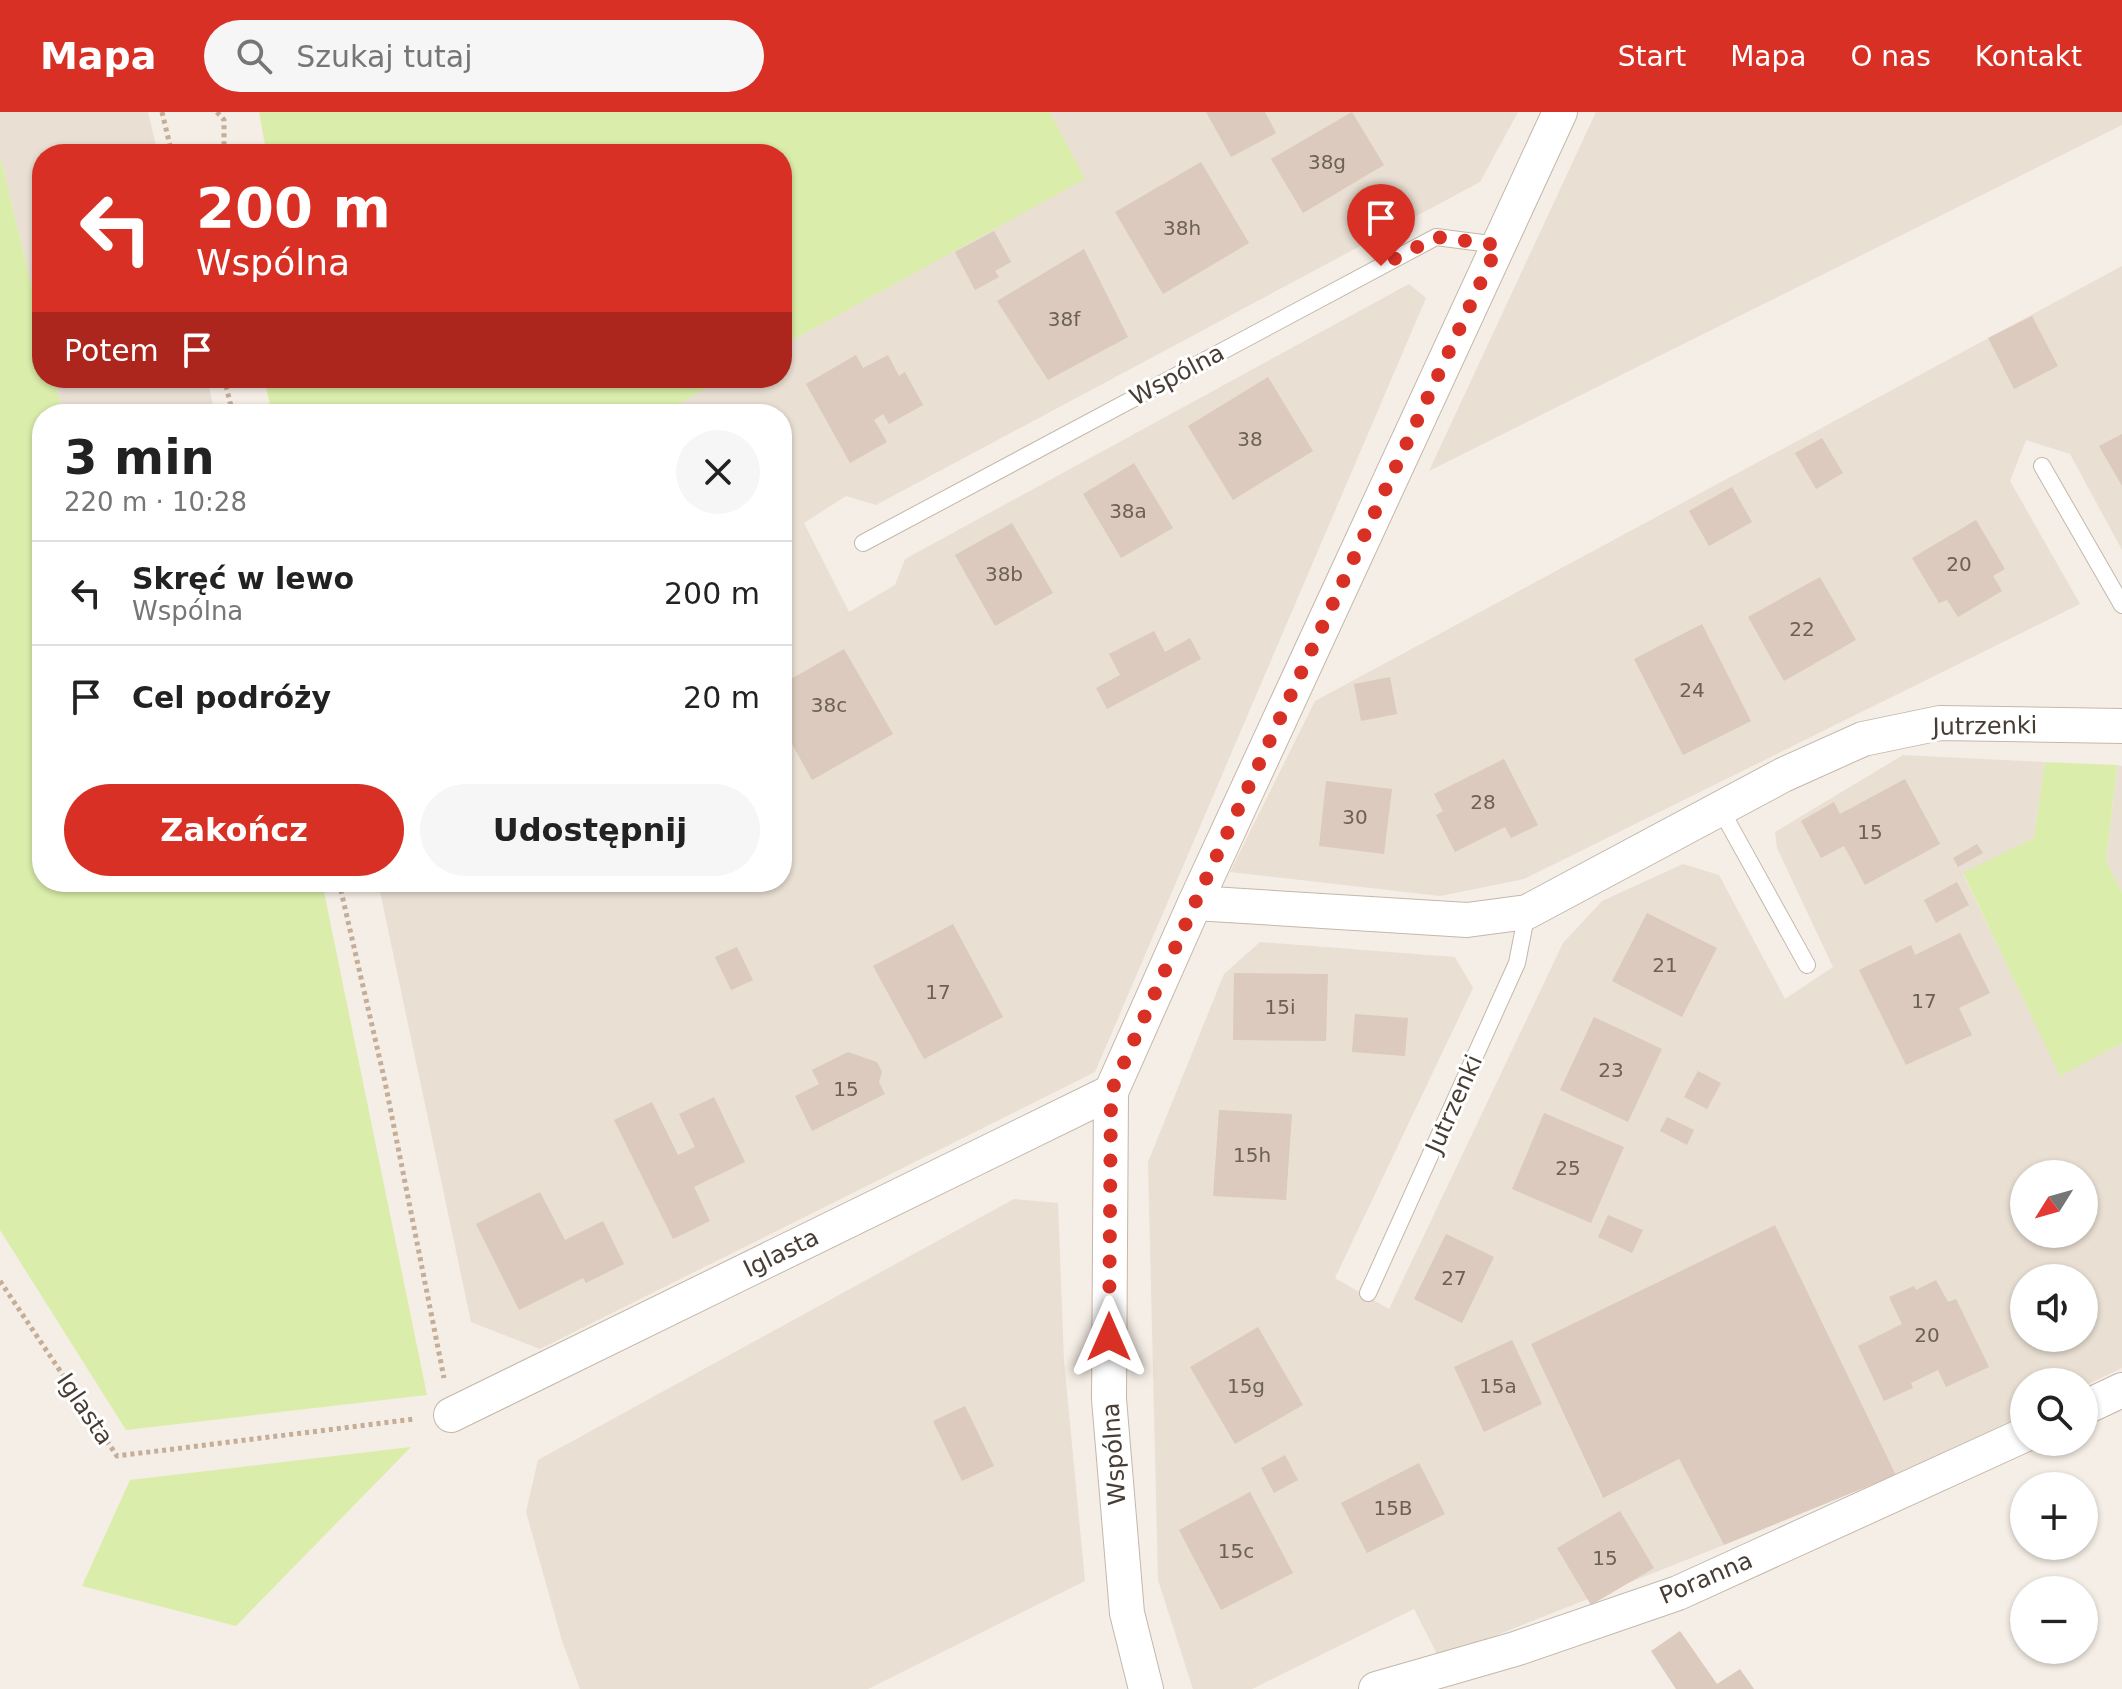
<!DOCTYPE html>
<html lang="pl">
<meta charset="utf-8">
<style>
:root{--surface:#fff;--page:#f6f6f6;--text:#222;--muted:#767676;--line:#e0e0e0;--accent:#d93025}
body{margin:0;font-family:"DejaVu Sans",sans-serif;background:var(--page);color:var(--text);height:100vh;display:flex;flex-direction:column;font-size:30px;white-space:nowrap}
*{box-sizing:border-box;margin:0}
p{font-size:26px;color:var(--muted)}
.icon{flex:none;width:44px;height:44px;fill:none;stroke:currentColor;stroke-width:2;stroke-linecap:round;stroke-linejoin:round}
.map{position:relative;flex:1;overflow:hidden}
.drawer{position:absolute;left:32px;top:292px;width:760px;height:488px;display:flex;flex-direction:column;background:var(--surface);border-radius:32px;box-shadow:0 2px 6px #0004}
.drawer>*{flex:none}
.guide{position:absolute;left:32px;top:32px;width:760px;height:244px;border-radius:32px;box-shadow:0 2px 6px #0004;background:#d93025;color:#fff;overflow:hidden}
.needle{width:52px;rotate:233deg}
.buttons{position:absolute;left:2010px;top:1048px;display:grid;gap:16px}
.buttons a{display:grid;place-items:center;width:88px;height:88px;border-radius:50%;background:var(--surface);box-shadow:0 2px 6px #0004;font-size:40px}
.pin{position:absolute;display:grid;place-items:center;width:68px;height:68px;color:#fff;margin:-82px -34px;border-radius:50% 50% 50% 0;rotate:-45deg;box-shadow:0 0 8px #0007}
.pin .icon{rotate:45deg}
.me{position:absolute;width:88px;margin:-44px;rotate:0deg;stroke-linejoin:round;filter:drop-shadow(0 0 6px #0008)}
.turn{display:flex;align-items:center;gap:28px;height:168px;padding:0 32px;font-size:36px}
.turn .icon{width:104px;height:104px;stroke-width:2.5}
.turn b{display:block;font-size:56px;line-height:68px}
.then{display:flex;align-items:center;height:76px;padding:0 32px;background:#0003;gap:16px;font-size:30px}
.round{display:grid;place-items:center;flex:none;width:84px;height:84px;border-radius:42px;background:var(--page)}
.headline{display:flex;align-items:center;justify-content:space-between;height:136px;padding:0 32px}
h1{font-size:48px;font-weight:700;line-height:60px}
.primary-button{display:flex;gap:16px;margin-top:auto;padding:16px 32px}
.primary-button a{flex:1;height:92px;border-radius:48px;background:var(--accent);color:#fff;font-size:32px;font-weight:700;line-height:92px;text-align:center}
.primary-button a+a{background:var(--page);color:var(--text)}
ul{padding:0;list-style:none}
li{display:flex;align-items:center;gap:24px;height:104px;padding:0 32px;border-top:2px solid var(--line)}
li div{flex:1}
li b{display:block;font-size:30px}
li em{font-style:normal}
header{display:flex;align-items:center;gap:48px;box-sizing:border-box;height:112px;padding:0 40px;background:var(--accent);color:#fff}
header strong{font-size:38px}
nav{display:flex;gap:44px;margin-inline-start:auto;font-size:28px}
.search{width:560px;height:72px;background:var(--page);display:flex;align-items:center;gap:20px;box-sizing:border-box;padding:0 28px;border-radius:44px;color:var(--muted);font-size:30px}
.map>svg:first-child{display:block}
.residential{fill:#e9dfd3;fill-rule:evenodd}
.green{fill:#daedaa}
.building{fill:#dbcabd}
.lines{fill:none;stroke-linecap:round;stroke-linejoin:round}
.lane-casing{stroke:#c4b7aa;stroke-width:18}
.street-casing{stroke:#c4b7aa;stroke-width:36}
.path{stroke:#c5ad97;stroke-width:5;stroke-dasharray:4 4;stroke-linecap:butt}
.lane{stroke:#fff;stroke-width:16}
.street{stroke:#fff;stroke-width:34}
.route{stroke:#d93025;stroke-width:14;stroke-dasharray:0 25.2}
.labels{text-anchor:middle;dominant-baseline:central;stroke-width:6;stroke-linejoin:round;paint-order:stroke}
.number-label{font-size:20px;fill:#6d6056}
.street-label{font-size:24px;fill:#483d34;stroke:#fff}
</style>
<header>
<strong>Mapa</strong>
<div class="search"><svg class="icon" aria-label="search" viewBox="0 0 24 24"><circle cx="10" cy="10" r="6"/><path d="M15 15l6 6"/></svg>Szukaj tutaj</div>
<nav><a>Start</a><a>Mapa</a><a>O nas</a><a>Kontakt</a></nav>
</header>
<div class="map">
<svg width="2122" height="1577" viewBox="0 0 2122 1577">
<rect width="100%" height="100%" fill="#f5eee6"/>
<g class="residential">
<path d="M0 0H148L158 42H42V217L0 43Z"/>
<path d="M1050 0H1518L1480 70 876 393 846 384 804 411 849 500 895 473 905 447 1409 172 1426 186 1095 960 540 1237 471 1210 378 770H782V302H660L725 266H782V234L1084 67Z"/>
<path d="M1596 0H2122V13L1429 359Z"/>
<path d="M2122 154V438L2070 342 2026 328 2010 369 2080 492 1524 767 1440 784 1230 760 1315 589Z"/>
<path d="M54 266H207L215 302H63Z"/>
<path d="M1903 643 2045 650 2034 726 1963 762 2060 963 2122 931V1256L2084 1274V1270H2024V1303L1896 1363 1775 1113 1531 1232 1602 1385 1679 1347 1724 1433 1439 1546 1414 1497 1252 1577H1193L1158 1468 1148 1050 1224 862 1260 830 1455 845 1473 876 1335 1166 1389 1197 1563 831 1602 789 1683 752 1719 763 1785 887 1833 855 1777 736 1775 720ZM2024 1062H2084V1122H2024ZM2024 1166H2084V1226H2024Z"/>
<path d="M2117 653 2122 654V781L2106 750Z"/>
<path d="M1014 1087 1058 1091 1064 1249 1085 1469 868 1577H580L562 1529 526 1400 538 1348Z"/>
</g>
<g class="green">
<path d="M259 0H1050L1085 67 782 234V42H258L265 33Z"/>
<path d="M0 43 42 217V266H54L63 302H42V770H322L427 1283 126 1318 0 1118Z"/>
<path d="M264 266H725L660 302H272Z"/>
<path d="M2045 650 2117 653 2106 749 2122 781V931L2060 964 1963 761 2034 726Z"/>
<path d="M411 1335 236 1514 82 1474 130 1368Z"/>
</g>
<g class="building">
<path d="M1206 0H1265L1276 21 1231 45Z"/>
<path d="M1352 0 1384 53 1303 101 1271 47Z"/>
<path d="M1201 50 1249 131 1163 182 1115 100Z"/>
<path d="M994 119 1011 150 995 159 999 165 975 178 955 140Z"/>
<path d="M1084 137 1128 225 1048 268 997 189Z"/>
<path d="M2032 204 2058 254 2014 277 1988 226Z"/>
<path d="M856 243 863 256 888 243 899 264 905 260 923 293 889 312 883 302 874 308 887 330 850 351 806 272Z"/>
<path d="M1268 265 1313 339 1233 388 1188 314Z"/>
<path d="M2122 322V374L2099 334Z"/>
<path d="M1822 326 1843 361 1816 377 1795 341Z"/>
<path d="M1134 351 1173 416 1121 446 1083 382Z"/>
<path d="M1732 375 1752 410 1709 434 1689 399Z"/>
<path d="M1976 408 2005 457 1993 464 2002 479 1958 505 1947 488 1939 491 1912 446Z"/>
<path d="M1012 411 1053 481 995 514 955 443Z"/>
<path d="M1820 465 1856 528 1784 569 1748 505Z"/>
<path d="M1702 512 1751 609 1683 643 1634 547Z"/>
<path d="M1154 519 1165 540 1190 526 1201 547 1107 597 1096 576 1120 563 1109 542Z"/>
<path d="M844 537 893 622 812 668 782 614V572Z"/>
<path d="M1390 565 1397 602 1361 609 1354 572Z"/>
<path d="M1504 647 1538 713 1511 726 1505 715 1455 740 1436 703 1443 699 1434 682Z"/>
<path d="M1905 667 1940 732 1865 773 1844 734 1821 746 1801 709 1834 690 1840 702Z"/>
<path d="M1326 669 1392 677 1384 742 1319 734Z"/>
<path d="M1977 732 1983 741 1958 755 1953 746Z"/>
<path d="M1957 770 1969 793 1936 811 1924 788Z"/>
<path d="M1647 801 1717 836 1682 905 1612 869Z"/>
<path d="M953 812 1003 905 924 947 873 854Z"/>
<path d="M1960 821 1990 881 1959 896 1972 923 1906 953 1859 858 1911 833 1915 843Z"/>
<path d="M737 835 753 868 731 878 715 845Z"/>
<path d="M1234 861 1328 862 1326 929 1233 928Z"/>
<path d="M1355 902 1408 906 1405 944 1352 940Z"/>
<path d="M1594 905 1662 937 1628 1010 1560 978Z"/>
<path d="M848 940 877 950 882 960 879 970 885 982 812 1019 795 984 819 972 812 958Z"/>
<path d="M1698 959 1721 971 1707 997 1684 985Z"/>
<path d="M714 985 745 1050 694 1075 710 1109 673 1127 614 1008 652 990 678 1043 695 1035 679 1002Z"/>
<path d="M1219 998 1292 1002 1286 1088 1213 1084Z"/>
<path d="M1544 1001 1624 1035 1591 1111 1512 1077Z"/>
<path d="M1667 1005 1694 1018 1687 1033 1660 1019Z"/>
<path d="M540 1080 565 1128 603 1109 624 1152 586 1171 583 1166 519 1198 476 1112Z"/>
<path d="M1608 1103 1643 1118 1632 1141 1598 1125Z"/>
<path d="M1775 1113 1896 1363 1724 1433 1679 1347 1603 1386 1531 1232Z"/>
<path d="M1446 1122 1494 1145 1462 1211 1414 1187Z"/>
<path d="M1936 1168 1948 1190 1956 1187 1989 1255 1946 1275 1938 1258 1911 1271 1913 1276 1884 1289 1858 1234 1902 1212 1889 1185 1914 1174 1916 1178Z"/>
<path d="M1258 1215 1303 1293 1235 1332 1190 1255Z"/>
<path d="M1512 1228 1542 1292 1484 1320 1454 1255Z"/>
<path d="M965 1294 994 1354 962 1369 933 1309Z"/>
<path d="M1285 1343 1298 1368 1274 1381 1261 1356Z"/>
<path d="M1419 1351 1445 1402 1367 1441 1341 1391Z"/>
<path d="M1250 1380 1293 1461 1221 1498 1179 1418Z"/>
<path d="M1620 1399 1654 1456 1591 1493 1557 1436Z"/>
<path d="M1680 1519 1717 1572 1740 1557 1754 1577H1676L1651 1539Z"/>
</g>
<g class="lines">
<defs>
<g id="lane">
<path d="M2042 354 2122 493"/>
<path d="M863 431 1436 125 1498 133"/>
<path d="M1721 698 1807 853"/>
<path d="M1368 1181 1517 851 1527 800"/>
</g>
<g id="street">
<path d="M1195 791 1467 808 1527 800 1783 663 1863 627 1940 611 2122 614"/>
<path d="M2084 1296 2122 1278"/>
<path d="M451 1303 1111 980"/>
<path d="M1146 1577 1127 1501 1109 1287 1111 980 1195 791 1560 0"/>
<path d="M1376 1577 1515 1537 1678 1481 2024 1323"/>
</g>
</defs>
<use href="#lane" class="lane-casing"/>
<use href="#street" class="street-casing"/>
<g class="path">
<path d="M162 0 172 42"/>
<path d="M217 0 224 8V42"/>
<path d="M224 266 233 302"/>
<path d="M339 770 385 970 444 1266"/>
<path d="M0 1169 117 1344 415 1307"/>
</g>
<use href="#lane" class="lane"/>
<use href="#street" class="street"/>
</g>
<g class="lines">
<path class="route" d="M1109 1225 1111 980 1195 791 1498 133 1436 125 1381 154"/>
</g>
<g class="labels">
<g class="number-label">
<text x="1327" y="50">38g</text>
<text x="1182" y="116">38h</text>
<text x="1064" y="207">38f</text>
<text x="1250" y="327">38</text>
<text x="1128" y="399">38a</text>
<text x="1959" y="452">20</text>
<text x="1004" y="462">38b</text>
<text x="1802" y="517">22</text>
<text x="1692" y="578">24</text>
<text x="829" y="593">38c</text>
<text x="1483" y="690">28</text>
<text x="1355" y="705">30</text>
<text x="1870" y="720">15</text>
<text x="1665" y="853">21</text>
<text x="938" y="880">17</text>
<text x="1924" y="889">17</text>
<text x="1280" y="895">15i</text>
<text x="1611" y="958">23</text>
<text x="846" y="977">15</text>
<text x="1252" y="1043">15h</text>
<text x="1568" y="1056">25</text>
<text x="1454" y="1166">27</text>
<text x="1927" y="1223">20</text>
<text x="1246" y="1274">15g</text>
<text x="1498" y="1274">15a</text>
<text x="1393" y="1396">15B</text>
<text x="1236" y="1439">15c</text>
<text x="1605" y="1446">15</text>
</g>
<g class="street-label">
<text transform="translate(1177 263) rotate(-28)">Wspólna</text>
<text transform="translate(1985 614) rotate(-1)">Jutrzenki</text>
<text transform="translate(1454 992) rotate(-66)">Jutrzenki</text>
<text transform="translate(781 1141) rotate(-26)">Iglasta</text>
<text transform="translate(85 1297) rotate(56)">Iglasta</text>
<text transform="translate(1114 1342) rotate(-94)">Wspólna</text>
<text transform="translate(1706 1466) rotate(-23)">Poranna</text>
</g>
</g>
</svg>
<div class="buttons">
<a><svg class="needle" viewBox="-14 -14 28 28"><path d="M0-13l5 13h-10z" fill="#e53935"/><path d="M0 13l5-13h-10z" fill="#767676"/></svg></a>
<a><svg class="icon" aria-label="sound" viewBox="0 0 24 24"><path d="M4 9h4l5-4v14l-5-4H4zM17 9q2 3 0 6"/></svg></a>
<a><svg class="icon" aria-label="search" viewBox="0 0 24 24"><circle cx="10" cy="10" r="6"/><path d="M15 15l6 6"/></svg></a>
<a>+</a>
<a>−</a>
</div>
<div class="pin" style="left:1381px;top:154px;background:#d93025"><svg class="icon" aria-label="arrive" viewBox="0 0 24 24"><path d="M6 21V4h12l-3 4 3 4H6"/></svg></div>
<svg class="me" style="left:1109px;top:1225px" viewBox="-20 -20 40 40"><path d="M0-17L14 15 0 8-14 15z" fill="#d93025" stroke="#fff" stroke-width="4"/></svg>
<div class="guide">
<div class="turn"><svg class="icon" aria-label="left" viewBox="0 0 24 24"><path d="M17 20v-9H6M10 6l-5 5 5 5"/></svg><div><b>200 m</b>Wspólna</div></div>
<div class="then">Potem<svg class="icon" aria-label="arrive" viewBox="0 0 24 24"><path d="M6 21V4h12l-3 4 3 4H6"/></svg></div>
</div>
<section class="drawer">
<div class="headline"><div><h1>3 min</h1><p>220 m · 10:28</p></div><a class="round"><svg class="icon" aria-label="close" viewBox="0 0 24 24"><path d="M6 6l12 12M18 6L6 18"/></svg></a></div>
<ul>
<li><svg class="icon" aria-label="left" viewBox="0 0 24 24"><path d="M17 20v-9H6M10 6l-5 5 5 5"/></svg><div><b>Skręć w lewo</b><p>Wspólna</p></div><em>200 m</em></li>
<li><svg class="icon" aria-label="arrive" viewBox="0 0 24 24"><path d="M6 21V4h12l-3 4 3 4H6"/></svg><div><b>Cel podróży</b></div><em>20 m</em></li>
</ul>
<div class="primary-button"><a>Zakończ</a><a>Udostępnij</a></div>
</section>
</div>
